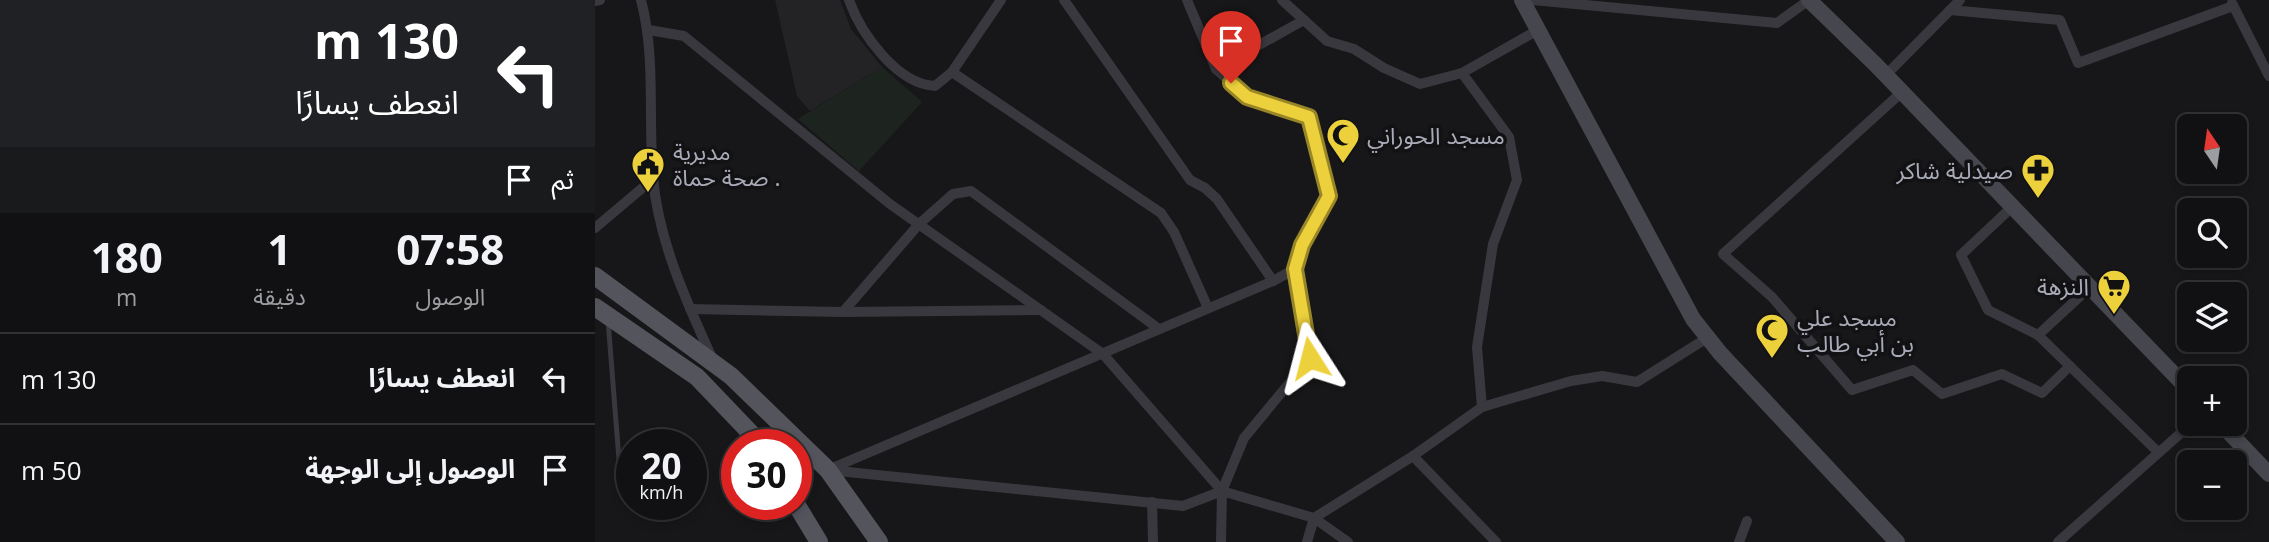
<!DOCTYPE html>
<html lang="ar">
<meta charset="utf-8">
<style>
:root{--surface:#111113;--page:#1a1a1c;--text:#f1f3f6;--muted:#9c9da0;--line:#303133}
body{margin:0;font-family:"Open Sans","Noto Sans Arabic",sans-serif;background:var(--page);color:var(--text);direction:rtl;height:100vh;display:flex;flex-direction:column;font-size:26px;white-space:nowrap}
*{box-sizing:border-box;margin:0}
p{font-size:23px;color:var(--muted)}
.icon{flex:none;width:38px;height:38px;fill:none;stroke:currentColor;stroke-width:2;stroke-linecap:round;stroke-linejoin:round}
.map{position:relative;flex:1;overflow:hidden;direction:ltr}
.panel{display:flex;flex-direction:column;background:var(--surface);width:595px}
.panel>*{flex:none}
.banner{background:#202124;color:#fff;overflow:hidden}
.needle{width:46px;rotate:347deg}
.controls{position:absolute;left:1582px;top:114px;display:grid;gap:14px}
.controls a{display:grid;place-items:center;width:70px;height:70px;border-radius:10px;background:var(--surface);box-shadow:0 4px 10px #0003,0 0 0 2px var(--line);font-size:35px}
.speed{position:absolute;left:21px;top:429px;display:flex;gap:14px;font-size:35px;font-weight:700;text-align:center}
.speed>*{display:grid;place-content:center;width:91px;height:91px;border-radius:50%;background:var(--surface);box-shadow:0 4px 10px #0003,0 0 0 2px var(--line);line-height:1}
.speed small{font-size:18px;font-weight:400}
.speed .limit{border:10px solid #d22;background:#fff;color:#111}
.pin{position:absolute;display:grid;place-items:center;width:60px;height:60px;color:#fff;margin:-72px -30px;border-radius:50% 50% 50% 0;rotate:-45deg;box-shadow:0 0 7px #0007}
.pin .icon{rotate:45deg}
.me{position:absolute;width:77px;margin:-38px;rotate:351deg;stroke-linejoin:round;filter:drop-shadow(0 0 5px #0008)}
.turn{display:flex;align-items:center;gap:24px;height:147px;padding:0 21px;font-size:32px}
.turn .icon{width:91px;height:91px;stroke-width:2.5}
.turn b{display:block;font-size:49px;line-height:60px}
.then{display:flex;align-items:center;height:66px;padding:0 21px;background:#0003;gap:14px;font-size:26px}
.eta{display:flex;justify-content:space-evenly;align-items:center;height:119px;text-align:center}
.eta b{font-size:42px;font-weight:700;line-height:49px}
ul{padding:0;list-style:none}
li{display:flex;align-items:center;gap:21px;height:91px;padding:0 21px;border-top:2px solid var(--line)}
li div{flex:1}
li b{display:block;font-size:26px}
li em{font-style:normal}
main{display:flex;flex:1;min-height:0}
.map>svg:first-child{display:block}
.built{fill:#232326}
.garden{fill:#1d241f}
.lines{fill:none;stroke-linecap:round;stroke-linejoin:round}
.lane{stroke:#38383e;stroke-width:5}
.street{stroke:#38383e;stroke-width:10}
.secondary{stroke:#46474e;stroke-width:16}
.primary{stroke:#54545d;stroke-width:18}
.route-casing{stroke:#998727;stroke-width:18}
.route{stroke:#ecd03c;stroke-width:12}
.labels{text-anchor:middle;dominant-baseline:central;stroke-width:7;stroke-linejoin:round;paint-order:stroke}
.poi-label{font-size:23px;fill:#a9abb8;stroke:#121214;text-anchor:start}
</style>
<main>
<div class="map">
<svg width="1674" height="542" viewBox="0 0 1674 542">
<rect width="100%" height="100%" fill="#171719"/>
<path class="built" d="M180 0H245L256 29 287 67 215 111 202 96Z"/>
<path class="garden" d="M287 67 327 102 264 171 203 119Z"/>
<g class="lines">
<path class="lane" d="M13 320 26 485"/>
<g class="street">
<path d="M46 0C61 57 53 118 58 177 63 240 92 303 118 360"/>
<path d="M254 0C266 34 302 84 340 86L357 72"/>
<path d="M406 0 357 72 566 213 579 232 613 308"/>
<path d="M469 0 595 180 610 188 622 199 678 281"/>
<path d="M592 0 621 69 709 20"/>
<path d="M687 0 732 41 759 49 789 68 825 84 867 73 943 30"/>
<path d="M938 0 1182 23 1214 0"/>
<path d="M0 1 5 0"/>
<path d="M1637 3 1674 76"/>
<path d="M1355 10 1465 20 1483 63 1638 6"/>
<path d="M54 30 89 36 295 204 508 354 627 491 626 542"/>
<path d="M621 69 652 97 714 117 734 196 707 245 700 269 715 358 649 438 627 491"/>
<path d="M867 73 914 137 922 180 898 244 882 347 887 407"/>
<path d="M1291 75 1365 0"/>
<path d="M1307 92 1128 254 1177 297 1257 390 1318 370 1347 394 1407 374 1447 393 1475 366"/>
<path d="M1416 208 1366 255 1393 310 1443 335 1563 452"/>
<path d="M0 228 58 179"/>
<path d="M95 309 248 312 446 310"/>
<path d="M248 312 324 224 358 194 376 191 564 329"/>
<path d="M1443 335 1495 287"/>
<path d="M818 456 901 542"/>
<path d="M235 469 678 281 700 269"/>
<path d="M233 470 588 506 627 491 719 518 753 542"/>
<path d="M557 502 558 542"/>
<path d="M712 542 719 518 818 456 887 407 976 381 1007 376 1042 382 1112 338"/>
<path d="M1144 542 1152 521"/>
<path d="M1463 542 1596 424"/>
</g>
<g class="secondary">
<path d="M927 0 1098 319 1125 353 1302 542"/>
<path d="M1214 0 1281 65 1594 390"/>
<path d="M1626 424 1674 474"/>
</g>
<g class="primary">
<path d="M0 276 136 376 233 470 284 542"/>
<path d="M0 307 102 377 166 444"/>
<path d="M201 504 224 542"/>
</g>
</g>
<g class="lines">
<defs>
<path id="route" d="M636 83 652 97 714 117 734 196 707 245 700 269 715 358"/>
</defs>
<use href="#route" class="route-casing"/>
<use href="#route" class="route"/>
</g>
<defs>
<symbol id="mosque-pin" viewBox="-11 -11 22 30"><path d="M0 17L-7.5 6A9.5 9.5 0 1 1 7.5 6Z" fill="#ecd03c" stroke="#121214"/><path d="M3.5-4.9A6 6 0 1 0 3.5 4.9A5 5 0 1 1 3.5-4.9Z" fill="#111"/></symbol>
<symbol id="civic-pin" viewBox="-11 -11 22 30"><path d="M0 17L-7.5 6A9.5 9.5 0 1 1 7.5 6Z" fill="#ecd03c" stroke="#121214"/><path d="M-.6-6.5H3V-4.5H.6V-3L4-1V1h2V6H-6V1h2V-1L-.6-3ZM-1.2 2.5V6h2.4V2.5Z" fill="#111"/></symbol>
<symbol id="pharmacy-pin" viewBox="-11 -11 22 30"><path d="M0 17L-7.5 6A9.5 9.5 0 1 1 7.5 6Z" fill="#ecd03c" stroke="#121214"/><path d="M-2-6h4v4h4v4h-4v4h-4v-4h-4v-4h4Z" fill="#111"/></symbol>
<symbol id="supermarket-pin" viewBox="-11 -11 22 30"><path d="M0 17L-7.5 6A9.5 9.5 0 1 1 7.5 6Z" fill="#ecd03c" stroke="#121214"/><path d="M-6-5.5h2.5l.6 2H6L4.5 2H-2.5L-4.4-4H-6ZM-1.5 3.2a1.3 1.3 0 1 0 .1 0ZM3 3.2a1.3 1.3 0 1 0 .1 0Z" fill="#111"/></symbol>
</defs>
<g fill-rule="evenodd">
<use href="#mosque-pin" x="729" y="116" width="38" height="52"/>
<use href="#civic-pin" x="34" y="145" width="38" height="52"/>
<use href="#pharmacy-pin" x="1424" y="151" width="38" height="52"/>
<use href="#supermarket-pin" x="1500" y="267" width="38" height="52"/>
<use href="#mosque-pin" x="1158" y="311" width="38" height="52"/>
</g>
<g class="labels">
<g class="poi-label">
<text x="772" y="135">مسجد الحوراني</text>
<text x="78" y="151">مديرية<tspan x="78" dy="26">صحة حماة .</tspan></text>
<text x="1418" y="170" text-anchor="end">صيدلية شاكر</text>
<text x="1494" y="286" text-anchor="end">النزهة</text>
<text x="1202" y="317">مسجد علي<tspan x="1202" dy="26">بن أبي طالب</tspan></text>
</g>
</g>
</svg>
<div class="controls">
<a><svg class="needle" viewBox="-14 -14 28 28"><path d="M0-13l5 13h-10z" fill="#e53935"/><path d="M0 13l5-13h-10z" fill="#9c9da0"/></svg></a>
<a><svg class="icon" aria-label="search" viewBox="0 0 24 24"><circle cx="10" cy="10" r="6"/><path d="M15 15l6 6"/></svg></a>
<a><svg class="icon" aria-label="layers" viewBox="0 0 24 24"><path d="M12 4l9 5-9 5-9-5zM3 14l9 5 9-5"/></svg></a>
<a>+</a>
<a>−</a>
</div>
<div class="speed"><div>20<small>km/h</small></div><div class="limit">30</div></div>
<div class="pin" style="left:636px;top:83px;background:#d93025"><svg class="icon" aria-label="arrive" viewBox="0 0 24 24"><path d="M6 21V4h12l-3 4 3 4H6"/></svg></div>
<svg class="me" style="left:715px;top:358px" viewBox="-20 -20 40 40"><path d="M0-17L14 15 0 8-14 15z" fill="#ecd03c" stroke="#fff" stroke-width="4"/></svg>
</div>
<section class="panel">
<div class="banner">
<div class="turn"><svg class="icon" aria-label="left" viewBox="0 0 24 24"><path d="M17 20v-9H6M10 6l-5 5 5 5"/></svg><div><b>130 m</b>انعطف يسارًا</div></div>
<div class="then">ثم<svg class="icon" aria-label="arrive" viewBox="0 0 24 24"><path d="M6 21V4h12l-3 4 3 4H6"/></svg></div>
</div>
<div class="eta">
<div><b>07:58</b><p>الوصول</p></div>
<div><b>1</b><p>دقيقة</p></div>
<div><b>180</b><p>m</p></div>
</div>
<ul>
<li><svg class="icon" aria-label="left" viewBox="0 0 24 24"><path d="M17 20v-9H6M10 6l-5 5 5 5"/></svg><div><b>انعطف يسارًا</b></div><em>130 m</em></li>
<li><svg class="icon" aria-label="arrive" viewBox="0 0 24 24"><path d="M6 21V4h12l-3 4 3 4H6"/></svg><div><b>الوصول إلى الوجهة</b></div><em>50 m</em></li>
</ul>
</section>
</main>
